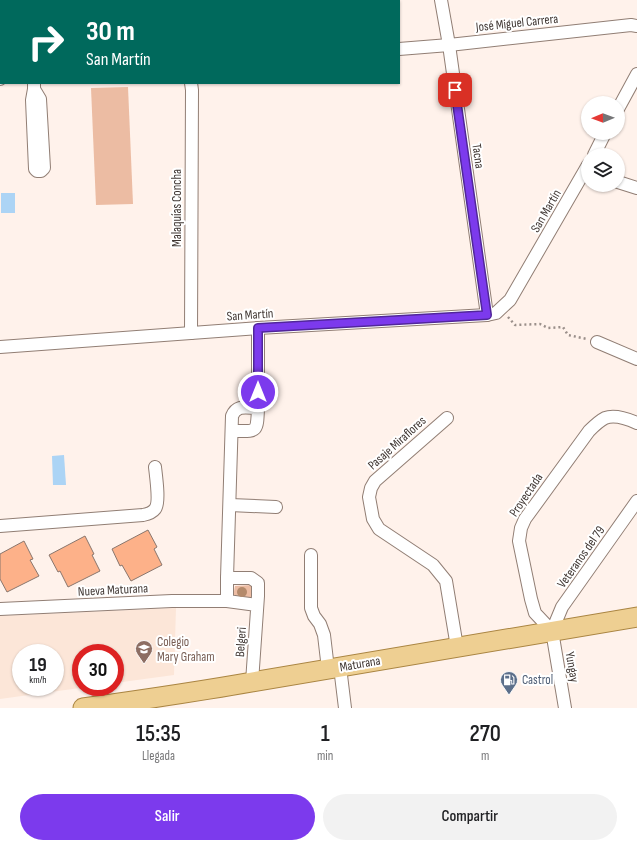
<!DOCTYPE html>
<html lang="es">
<meta charset="utf-8">
<style>
:root{--surface:#fff;--page:#f2f2f2;--text:#202124;--muted:#757577;--accent:#7c3aed}
body{margin:0;font-family:"Sofia Sans Condensed",sans-serif;background:var(--page);color:var(--text);height:100vh;display:flex;flex-direction:column;font-size:15px;white-space:nowrap}
*{box-sizing:border-box;margin:0}
p{font-size:13px;color:var(--muted)}
.icon{flex:none;width:22px;height:22px;fill:none;stroke:currentColor;stroke-width:2;stroke-linecap:round;stroke-linejoin:round}
.map{position:relative;height:708px;overflow:hidden}
.side{display:flex;flex-direction:column;background:var(--surface);flex:1}
.side>*{flex:none}
.guide{position:absolute;left:0px;top:0px;width:400px;height:84px;box-shadow:0 1px 3px #0004;background:#00695c;color:#fff;overflow:hidden}
.needle{width:26px;rotate:269deg}
.controls{position:absolute;left:581px;top:96px;display:grid;gap:8px}
.controls a{display:grid;place-items:center;width:44px;height:44px;border-radius:50%;background:var(--surface);box-shadow:0 1px 3px #0004;font-size:20px}
.speed{position:absolute;left:12px;top:644px;display:flex;gap:8px;font-size:20px;font-weight:700;text-align:center}
.speed>*{display:grid;place-content:center;width:52px;height:52px;border-radius:50%;background:var(--surface);box-shadow:0 1px 3px #0004;line-height:1}
.speed small{font-size:10px;font-weight:400}
.speed .limit{border:6px solid #d22;background:#fff;color:#111}
.pin{position:absolute;display:grid;place-items:center;width:34px;height:34px;color:#fff;margin:-17px;border-radius:8px;box-shadow:0 2px 6px #0006}
.me{position:absolute;width:44px;margin:-22px;rotate:0deg;stroke-linejoin:round;filter:drop-shadow(0 0 3px #0008)}
.turn{display:flex;align-items:center;gap:14px;height:84px;padding:0 20px;font-size:18px}
.turn .icon{width:52px;height:52px;stroke-width:2.5}
.turn b{display:block;font-size:28px;line-height:34px}
.eta{display:flex;justify-content:space-evenly;align-items:center;height:68px;text-align:center}
.eta b{font-size:24px;font-weight:600;line-height:28px}
.cta{display:flex;gap:8px;margin-top:auto;padding:8px 20px}
.cta a{flex:1;height:46px;border-radius:24px;background:var(--accent);color:#fff;font-size:16px;font-weight:600;line-height:46px;text-align:center}
.cta a+a{background:var(--page);color:var(--text)}
.map>svg:first-child{display:block}
.education{fill:#fce6d8;fill-rule:evenodd}
.green{fill:#ecbca3}
.water{fill:#acd4f5}
.building{fill:#fdb189;stroke:#89766d}
.lines{fill:none;stroke-linecap:round;stroke-linejoin:round}
.service-casing{stroke:#917e74;stroke-width:8}
.minor-casing{stroke:#917e74;stroke-width:14}
.primary-casing{stroke:#aa8542;stroke-width:21}
.path{stroke:#9a8f8a;stroke-width:2.5;stroke-dasharray:2 3;stroke-linecap:butt}
.service{stroke:#fff;stroke-width:6}
.minor{stroke:#fff;stroke-width:12}
.primary{stroke:#eecf92;stroke-width:19}
.tree{fill:#b48a6b}
.route-casing{stroke:#51269a;stroke-width:10}
.route{stroke:#7c3aed;stroke-width:7}
.labels{text-anchor:middle;dominant-baseline:central;stroke-width:4;stroke-linejoin:round;paint-order:stroke}
.street-label{font-size:13px;fill:#403733;stroke:#fff}
.education-label{font-size:13px;fill:#785e54;stroke:#fff;text-anchor:start}
.service-label{font-size:13px;fill:#4e5e75;stroke:#fff;text-anchor:start}
</style>
<div class="map">
<svg width="637" height="708" viewBox="0 0 637 708">
<rect width="100%" height="100%" fill="#fff2eb"/>
<path class="education" d="M176 608 174 675 115 683V653H81V687H87L0 699V616ZM21 653H55V687H21Z"/>
<g class="green">
<path d="M128 87 133 204 96 205 91 88Z"/>
<path d="M252 585 251 598 233 597 235 586Z"/>
</g>
<g class="water">
<rect x="1" y="193" width="14" height="20"/>
<path d="M64 455 66 485H53L52 456Z"/>
</g>
<g class="building">
<rect x="88" y="0" width="21" height="1"/>
<path d="M148 530 157 547 154 549 162 565 131 581 122 565 120 566 112 549Z"/>
<path d="M85 536 94 554 92 555 100 571 68 587 60 571 58 572 49 555Z"/>
<path d="M24 541 33 559 30 560 39 576 7 592 0 579V554Z"/>
</g>
<g class="lines">
<defs>
<path id="service" d="M78 0V1"/>
<g id="minor">
<path d="M13 0V1"/>
<path d="M441 0 449 45 487 315"/>
<path d="M183 1V0"/>
<path d="M399 49 449 45 631 25 637 26"/>
<path d="M0 79 1 78"/>
<path d="M34 83V89L32 100 35 169 37 171H41L44 168 40 99 34 89"/>
<path d="M618 109 637 74"/>
<path d="M594 155 605 133"/>
<path d="M618 182 637 188"/>
<path d="M191 333 192 90 191 83"/>
<path d="M597 342 637 359"/>
<path d="M0 347 258 328 487 315 496 313 510 300 588 165"/>
<path d="M258 408V328"/>
<path d="M447 418 375 481 371 488 369 497 373 519 379 529 433 565 446 581 457 647"/>
<path d="M230 505 276 507"/>
<path d="M0 526 143 515C148 514 152 513 155 509 160 503 156 476 155 467"/>
<path d="M311 555V608L314 616 320 624 324 635 328 669"/>
<path d="M227 578 232 416C237 404 247 408 258 408 257 434 257 431 232 431"/>
<path d="M0 609 172 601H227"/>
<path d="M552 631 535 613 531 599 519 541 521 528 525 519 589 431C594 426 599 421 605 418 615 414 628 419 637 423"/>
<path d="M552 631 562 607 637 501"/>
<path d="M552 631 565 708"/>
<path d="M340 667 345 708"/>
<path d="M252 682 258 596V583L251 578H227V601L257 605"/>
</g>
<path id="primary" d="M83 708C140 700 196 692 252 682L637 617"/>
</defs>
<use href="#service" class="service-casing"/>
<use href="#minor" class="minor-casing"/>
<use href="#primary" class="primary-casing"/>
<path class="path" d="M508 317 515 325 540 324 548 328 563 327 568 335 587 339"/>
<use href="#service" class="service"/>
<use href="#minor" class="minor"/>
<use href="#primary" class="primary"/>
</g>
<circle class="tree" cx="242" cy="592" r="5"/>
<g class="lines">
<defs>
<path id="route" d="M258 392V328L487 315 455 90"/>
</defs>
<use href="#route" class="route-casing"/>
<use href="#route" class="route"/>
</g>
<defs>
<symbol id="school-pin" viewBox="-11 -11 22 30"><path d="M0 17L-7.5 6A9.5 9.5 0 1 1 7.5 6Z" fill="#8d6e63" stroke="#fff"/><path d="M0-5L7-2L0 1L-7-2ZM-4 1L0 2.5L4 1V4Q0 6-4 4Z" fill="#fff"/></symbol>
<symbol id="fuel-pin" viewBox="-11 -11 22 30"><path d="M0 17L-7.5 6A9.5 9.5 0 1 1 7.5 6Z" fill="#5c6f8a" stroke="#fff"/><path d="M-5.5-6h7V0h2V4h1.3V-2.5L3-4.5l.8-.8L6-3V5H2.5V1h-1V6h-7ZM-4.2-4.7v3.2H.2V-4.7Z" fill="#fff"/></symbol>
</defs>
<g fill-rule="evenodd">
<use href="#school-pin" x="134" y="639" width="20" height="27"/>
<use href="#fuel-pin" x="499" y="670" width="20" height="27"/>
</g>
<g class="labels">
<g class="street-label">
<text transform="translate(517 23) rotate(-6)">José Miguel Carrera</text>
<text transform="translate(478 156) rotate(82)">Tacna</text>
<text transform="translate(177 208) rotate(-90)">Malaquías Concha</text>
<text transform="translate(546 211) rotate(-60)">San Martín</text>
<text transform="translate(250 315) rotate(-4)">San Martín</text>
<text transform="translate(397 443) rotate(-42)">Pasaje Miraflores</text>
<text transform="translate(526 495) rotate(-56)">Proyectada</text>
<text transform="translate(581 557) rotate(-55)">Veteranos del 79</text>
<text transform="translate(113 590) rotate(-3)">Nueva Maturana</text>
<text transform="translate(241 642) rotate(-86)">Belgeri</text>
<text transform="translate(360 664) rotate(-10)">Maturana</text>
<text transform="translate(572 667) rotate(80)">Yungay</text>
</g>
<g class="education-label">
<text x="157" y="642">Colegio<tspan x="157" dy="15">Mary Graham</tspan></text>
</g>
<g class="service-label">
<text x="522" y="680">Castrol</text>
</g>
</g>
</svg>
<div class="controls">
<a><svg class="needle" viewBox="-14 -14 28 28"><path d="M0-13l5 13h-10z" fill="#e53935"/><path d="M0 13l5-13h-10z" fill="#757577"/></svg></a>
<a><svg class="icon" aria-label="layers" viewBox="0 0 24 24"><path d="M12 4l9 5-9 5-9-5zM3 14l9 5 9-5"/></svg></a>
</div>
<div class="speed"><div>19<small>km/h</small></div><div class="limit">30</div></div>
<div class="pin" style="left:455px;top:90px;background:#d93025"><svg class="icon" aria-label="arrive" viewBox="0 0 24 24"><path d="M6 21V4h12l-3 4 3 4H6"/></svg></div>
<svg class="me" style="left:258px;top:392px" viewBox="-20 -20 40 40"><circle r="17" fill="#7c3aed" stroke="#fff" stroke-width="3"/><path d="M0-11L8 9 0 5-8 9z" fill="#fff"/></svg>
<div class="guide">
<div class="turn"><svg class="icon" aria-label="right" viewBox="0 0 24 24"><path d="M7 20v-9h11M14 6l5 5-5 5"/></svg><div><b>30 m</b>San Martín</div></div>
</div>
</div>
<section class="side">
<div class="eta">
<div><b>15:35</b><p>Llegada</p></div>
<div><b>1</b><p>min</p></div>
<div><b>270</b><p>m</p></div>
</div>
<div class="cta"><a>Salir</a><a>Compartir</a></div>
</section>
